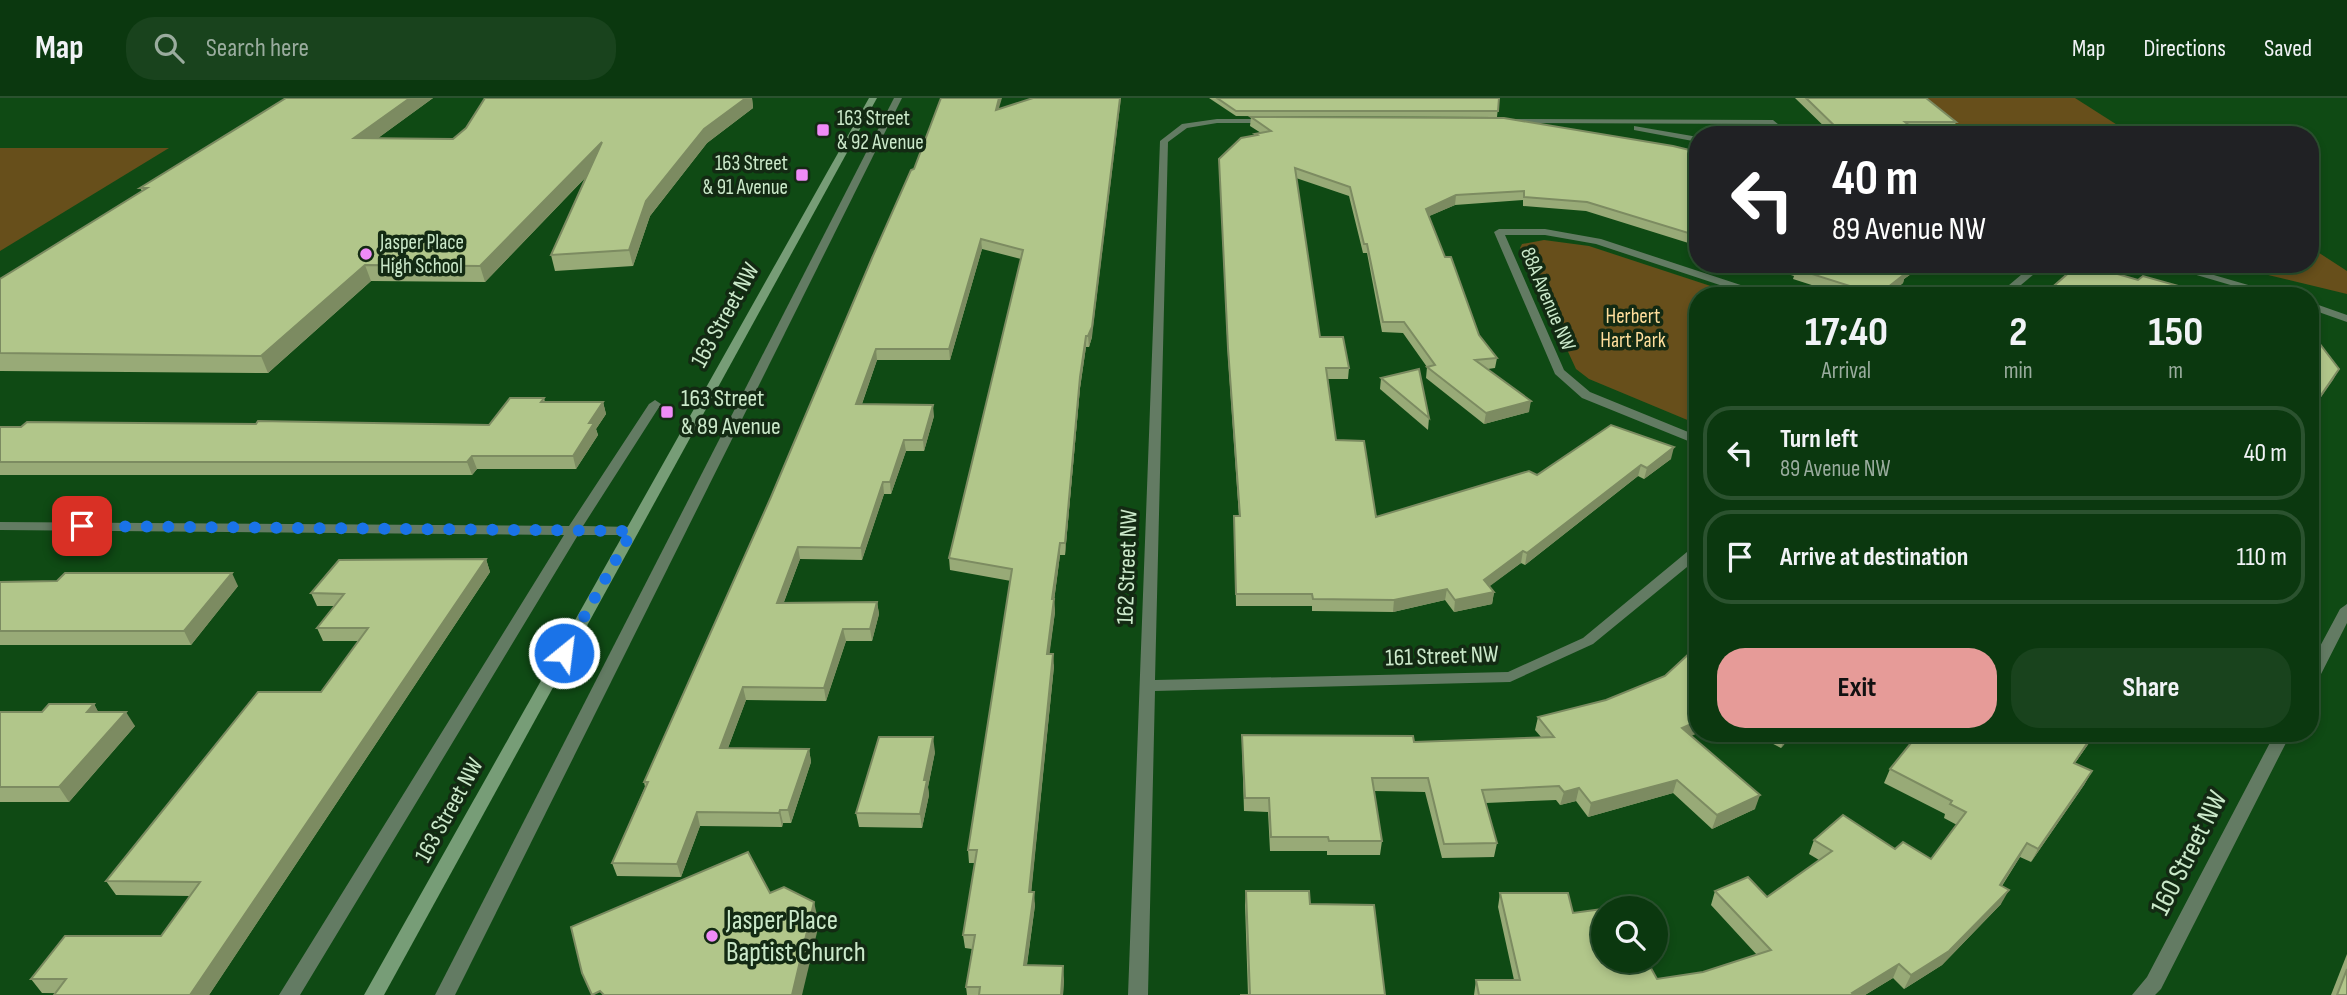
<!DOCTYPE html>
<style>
:root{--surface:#0b380f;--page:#19431d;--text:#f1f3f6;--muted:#9aac9e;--line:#2b522f;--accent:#e69b98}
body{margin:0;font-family:"Sofia Sans Condensed",sans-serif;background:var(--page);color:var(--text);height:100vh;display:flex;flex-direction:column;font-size:26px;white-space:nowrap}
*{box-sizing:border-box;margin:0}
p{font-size:23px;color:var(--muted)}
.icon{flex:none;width:38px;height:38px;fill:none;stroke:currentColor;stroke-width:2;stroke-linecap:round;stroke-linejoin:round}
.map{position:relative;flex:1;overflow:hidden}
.sheet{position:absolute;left:1689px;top:189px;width:630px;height:455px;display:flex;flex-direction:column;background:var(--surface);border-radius:28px;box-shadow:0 4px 10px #0003,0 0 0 2px var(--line)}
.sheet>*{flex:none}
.banner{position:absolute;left:1689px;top:28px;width:630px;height:147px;border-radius:28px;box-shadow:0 4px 10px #0003,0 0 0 2px var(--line);background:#202124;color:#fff;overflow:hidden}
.buttons{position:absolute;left:1591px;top:798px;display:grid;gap:14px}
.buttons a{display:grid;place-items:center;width:77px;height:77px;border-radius:50%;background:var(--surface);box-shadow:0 4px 10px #0003,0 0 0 2px var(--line);font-size:35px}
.pin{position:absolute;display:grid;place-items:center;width:60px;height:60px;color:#fff;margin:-30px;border-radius:14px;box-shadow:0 4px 10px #0006}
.me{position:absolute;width:77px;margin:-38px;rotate:29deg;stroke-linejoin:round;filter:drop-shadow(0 0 5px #0008)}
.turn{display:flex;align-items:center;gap:24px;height:147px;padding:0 28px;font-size:32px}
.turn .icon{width:91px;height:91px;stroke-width:2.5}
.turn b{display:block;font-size:49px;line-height:60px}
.eta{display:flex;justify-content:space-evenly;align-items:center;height:119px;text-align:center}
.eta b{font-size:42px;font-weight:700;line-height:49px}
.button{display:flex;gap:14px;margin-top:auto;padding:14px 28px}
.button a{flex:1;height:80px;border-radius:28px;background:var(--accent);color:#111;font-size:28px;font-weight:700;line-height:80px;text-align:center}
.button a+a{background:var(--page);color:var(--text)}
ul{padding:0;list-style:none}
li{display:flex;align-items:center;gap:21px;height:94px;margin:0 14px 10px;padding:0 14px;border:4px solid var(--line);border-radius:28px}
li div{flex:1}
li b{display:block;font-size:26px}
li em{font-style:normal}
header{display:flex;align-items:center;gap:42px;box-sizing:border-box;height:98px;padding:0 35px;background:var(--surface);border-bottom:2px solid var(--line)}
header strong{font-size:33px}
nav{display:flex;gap:38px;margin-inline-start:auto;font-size:24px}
.search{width:490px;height:63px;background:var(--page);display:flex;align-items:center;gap:18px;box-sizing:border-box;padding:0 24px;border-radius:28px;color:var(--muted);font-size:26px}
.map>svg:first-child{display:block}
.green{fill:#674f1b}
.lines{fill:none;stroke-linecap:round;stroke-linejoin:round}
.minor{fill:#637b63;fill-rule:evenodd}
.tertiary{fill:#637b63;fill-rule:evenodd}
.secondary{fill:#779d77;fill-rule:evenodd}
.wall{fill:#98aa77}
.shaded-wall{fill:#7c8b61}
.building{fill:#b1c68a;stroke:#7c8b61;stroke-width:2}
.route{stroke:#1a73e8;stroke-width:12;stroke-dasharray:0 21.6}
.poi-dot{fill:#ef8bf7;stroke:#132a13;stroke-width:2.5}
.labels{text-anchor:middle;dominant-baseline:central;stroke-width:7;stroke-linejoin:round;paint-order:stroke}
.far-poi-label{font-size:21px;fill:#cbe9ca;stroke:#132a13;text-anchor:start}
.far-street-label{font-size:21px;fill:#cbe9ca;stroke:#132a13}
.far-park-label{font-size:21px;fill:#ffde9c;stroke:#132a13}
.street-label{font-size:24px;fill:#cbe9ca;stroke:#132a13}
.poi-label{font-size:24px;fill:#cbe9ca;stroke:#132a13;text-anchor:start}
.near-street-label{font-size:28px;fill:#cbe9ca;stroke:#132a13}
.near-poi-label{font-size:28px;fill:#cbe9ca;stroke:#132a13;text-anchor:start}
</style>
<header>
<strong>Map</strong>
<div class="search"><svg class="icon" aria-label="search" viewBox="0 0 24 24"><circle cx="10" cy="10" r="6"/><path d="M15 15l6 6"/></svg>Search here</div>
<nav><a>Map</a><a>Directions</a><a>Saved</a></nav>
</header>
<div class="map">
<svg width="2347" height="897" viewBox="0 0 2347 897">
<rect width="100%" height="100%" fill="#0f4a14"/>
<g class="green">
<path d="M1905 0H2075L2133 37H1953Z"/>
<path d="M0 50H169L0 153Z"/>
<path d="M1544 142 1589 148 1741 198H1698L1697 326 1589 281 1576 271 1520 150 1522 146Z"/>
<path d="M2310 149 2347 173V196L2222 166H2310Z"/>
</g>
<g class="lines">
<g class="minor">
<path d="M894 0H902L455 897H435Z"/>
<path d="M1217 21H1269L1273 23 1269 25H1217L1187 30 1168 44 1155 582 1508 574 1583 540 1693 449 1698 448V460L1593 546 1510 584 1155 593 1148 897H1128L1160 43 1182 26Z"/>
<path d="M1507 21 1773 22 1791 37H1782L1771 26 1504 25 1503 23Z"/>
<path d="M1634 28 1698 39V44L1634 32Z"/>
<path d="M1545 131 1601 141 1768 196 1769 198H1753L1596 146 1545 137H1505L1564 272 1590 294 1698 338V347L1582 300 1555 276 1494 134 1499 131Z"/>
<path d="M2034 166H2046L2008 198H1996Z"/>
<path d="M2159 166H2176L2286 198H2268Z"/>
<path d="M2310 204 2347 217V224L2310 211Z"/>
<path d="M655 302 661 306 583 428 632 429 639 433 632 437H578L300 897H279L564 437 0 432V424L569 428 649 306Z"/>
</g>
<g class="tertiary">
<path d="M2347 506V525L2318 582 2316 586 2310 587V567L2340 511Z"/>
<path d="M2275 635H2291L2161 891 2155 897H2132L2147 879Z"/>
</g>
<path class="secondary" d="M869 0H877L384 897H364Z"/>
</g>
<g class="wall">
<path d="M286 0H433L378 40 453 41 466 30 485 0H752L753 10 707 45 650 118 633 168 555 173 551 157 587 78 485 184 371 183 268 275 0 273V181L142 93 140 90Z"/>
<path d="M1209 0H1499L1497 19 1236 18Z"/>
<path d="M1795 0H1926L1956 24 1953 32H1915L1921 37H1833Z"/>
<path d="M999 11 1092 239 1089 249H1086L1080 290 1065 457H1060L1054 503 1055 514 1049 556 1054 568 1031 794 1035 807 1027 867 1064 881 1063 897H967L966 889 972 851 965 850 963 837 975 765H969L968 752 1011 483 950 472 949 460 1021 161 982 151 950 262H877L862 306 934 318 924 353H906L891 396H884L862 462 800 461 784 504H877L879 516 872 543H846L826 603 746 602 728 650 809 651 811 664 791 725H783L782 729 700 728 681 779 617 778 612 765 645 689 644 684 771 399 914 71Z"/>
<path d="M1251 19 1698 54V148L1586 113 1523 108V102L1455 107 1429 118 1445 159 1479 237 1497 260 1495 270 1488 271 1529 314 1484 326 1426 280 1427 269 1403 235 1382 234 1367 155H1363L1349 98 1296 80 1320 239 1349 270 1348 281H1328L1336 342 1376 419 1537 377 1671 361 1644 381 1638 378 1525 467 1521 465 1489 488 1494 494 1492 506 1454 514 1445 502 1393 514 1312 513V508H1236L1234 418H1239L1228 260 1219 61 1255 37V36L1261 35 1250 28Z"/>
<path d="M1756 166H1925L1904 181 1903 185 1887 198H1846L1793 181 1794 178Z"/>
<path d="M2078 174 2138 182 2214 198H2046L2048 193Z"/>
<path d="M1381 280 1429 320 1428 332 1380 291Z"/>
<path d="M544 300 545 304H603L606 316 596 331 598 337 576 371H477L472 377H0V329L489 327Z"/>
<path d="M486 461 490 474 209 897 42 895 31 881 161 838 190 798 116 797 106 783 321 594 359 543H323L317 530 334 508H317L311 495Z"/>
<path d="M0 484 238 488 191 547H0Z"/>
<path d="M94 606 98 614 135 628 69 704H0V614H42Z"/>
<path d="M1538 619 1691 638 1755 711 1712 731 1673 695 1588 719 1576 703 1560 707 1556 702 1486 705 1497 745 1494 759 1442 760 1425 694 1374 693 1382 743 1380 757H1327V753H1270L1268 714 1244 713 1242 650V637L1414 644 1541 639 1535 632Z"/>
<path d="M1752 635H1794L1781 650Z"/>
<path d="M1919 635H2096L2075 665 2092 673 2084 687 2031 764 2020 759 2002 788 2001 806 1942 867 1904 891 1893 880 1865 897H1474L1476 882H1514L1498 809 1500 795 1573 815 1657 881 1703 874 1757 857 1711 807 1715 793 1767 799 1819 762 1809 756 1814 742 1895 751 1931 761 1957 727 1944 720 1945 716 1884 685 1890 671Z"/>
<path d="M935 654 928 689 929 697 922 730 859 729 856 715Z"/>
<path d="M1246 793 1310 806 1374 807 1248 897 1245 807Z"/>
<path d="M2347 856V897H2331Z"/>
</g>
<g class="shaded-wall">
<path d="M410 0H433L359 54 354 40Z"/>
<path d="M746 0H752L753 10 707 45 650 118 633 168 629 152 646 103 704 31Z"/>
<path d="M999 0H1002L996 20V12Z"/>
<path d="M1120 0H1121L1092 239 1089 249 1088 238Z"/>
<path d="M602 44 605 59 485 184 480 168Z"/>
<path d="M1456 97 1455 107 1425 120 1426 111Z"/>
<path d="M981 141 982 151 950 262 949 251Z"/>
<path d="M1915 166H1925L1904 181 1903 185 1887 198H1878L1903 174Z"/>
<path d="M365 167 371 183 268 275 261 258Z"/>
<path d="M1086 238V249L1080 290 1065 457V445L1080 279Z"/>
<path d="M876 251 877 262 858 317 856 306Z"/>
<path d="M2339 271 2333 282 2310 315V313Z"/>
<path d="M1531 303 1529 314 1484 326 1486 315Z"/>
<path d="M603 304 606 316 596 331 598 337 576 371 573 358 589 325Z"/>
<path d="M933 307 934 318 924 353 923 342Z"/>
<path d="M904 342 906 353 891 396 890 384Z"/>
<path d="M1674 349 1671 361 1644 381 1647 370Z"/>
<path d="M472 358 477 371 472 377 467 364Z"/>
<path d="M1641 367 1638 378 1525 467 1527 455Z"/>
<path d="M883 384 884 396 862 462 861 450Z"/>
<path d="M1060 445V457L1054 503 1055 514 1048 568 1047 556 1052 501Z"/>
<path d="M798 449 800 461 779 517 777 505Z"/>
<path d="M1523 453 1521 465 1482 494 1484 482Z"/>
<path d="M486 461 490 474 209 897H190Z"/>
<path d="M232 475 238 488 191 547 184 533Z"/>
<path d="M1447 491 1445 502 1393 514 1394 502Z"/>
<path d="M1494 494 1492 506 1454 514 1455 502Z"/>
<path d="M877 504 879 516 872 543 870 531Z"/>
<path d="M843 531 846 543 826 603 824 590Z"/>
<path d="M1053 556 1054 568 1030 807 1029 794Z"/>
<path d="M743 589 746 602 723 663 720 650Z"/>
<path d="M94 606 102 621 87 614Z"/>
<path d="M126 614 135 628 69 704 59 689Z"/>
<path d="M1698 623V635L1678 644 1682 630Z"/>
<path d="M1787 635H1794L1781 650 1786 636Z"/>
<path d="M2094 635H2096L2066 678 2074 665Z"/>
<path d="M933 639 935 654 928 689 929 697 922 730 920 716 924 682Z"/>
<path d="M809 651 811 664 791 725 788 712Z"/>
<path d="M2092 673 2084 687 2031 764 2038 751Z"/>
<path d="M1677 682 1673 695 1588 719 1591 705Z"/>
<path d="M1579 690 1576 703 1560 707 1564 694Z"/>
<path d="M1760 697 1755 711 1712 731 1717 717Z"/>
<path d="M780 712 783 725 782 729 779 715Z"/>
<path d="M697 714 700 728 681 779 677 766Z"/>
<path d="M2027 745 2020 759 1993 801 2000 787Z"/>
<path d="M2009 792 2001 806 1942 867 1904 891 1911 877Z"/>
<path d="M1034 794 1035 807 1025 880 1024 867Z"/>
<path d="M814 804 819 826 802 897H792Z"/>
<path d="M1899 866 1893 880 1865 897H1851L1852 895Z"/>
<path d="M1063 868 1064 881 1063 897H1061Z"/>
</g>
<g class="building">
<path d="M286 0H410L354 40 453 41 466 30 485 0H746L704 31 646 103 629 152 551 157 602 44 480 168 365 167 261 258 0 255V181L147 90H140Z"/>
<path d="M941 0H999L996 12 1033 0H1120L1092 229 1088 238H1086L1080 279 1065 445H1060L1052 501H1054L1047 556H1053L1029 794H1034L1024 867 1063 868 1061 897H979L980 889H966L975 837H963L977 752H968L1012 471 949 460 1023 152 981 141 949 251H876L856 306 933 307 923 342H904L890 384H883L861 450 798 449 777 505 877 504 870 531H843L824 590 743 589 720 650 809 651 788 712H780L779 715 697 714 677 766 612 765 648 684H644L771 399 872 160 911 72 914 71Z"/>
<path d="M1217 0H1499L1498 13H1236Z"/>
<path d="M1806 0H1926L1956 24H1905L1921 37H1844Z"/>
<path d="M1251 19 1504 20 1673 48 1698 54V138L1587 104 1524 99V93L1456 97 1426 111 1445 159H1451L1479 237 1497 260 1475 262 1531 303 1486 315 1427 269 1435 267 1404 224H1383L1367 146H1364L1350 89 1295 70 1320 239H1343L1349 270H1326L1336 342 1364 343 1376 419 1529 373 1537 377 1611 327 1674 349 1647 370 1641 367 1527 455 1523 453 1484 482 1494 494 1455 502 1447 491 1394 502 1313 501 1312 496H1236L1234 418H1240L1228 250 1219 61 1241 40 1257 37 1255 36 1271 33Z"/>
<path d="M1790 166H1915L1903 174 1906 175 1878 197 1796 171 1799 169Z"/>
<path d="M2086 167 2138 182 2143 178 2214 198H2057L2059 196 2048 193 2072 172 2078 174Z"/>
<path d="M2310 233 2339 271 2310 313Z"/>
<path d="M1419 271 1429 320 1381 280Z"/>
<path d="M510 300H544L541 304H603L589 325H594L573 358H472L467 364H0V329H21L27 324 256 326 258 323 489 327Z"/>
<path d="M486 461 190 897H54L66 881H31L65 838H161L200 784 106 783 258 594H321L368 530H317L344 496 311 495 339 462Z"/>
<path d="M65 475H232L184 533H0V484L57 483Z"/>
<path d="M1692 553 1698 556V623L1682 630 1760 697 1717 717 1677 682 1591 705 1579 690 1564 694 1559 688 1482 692 1497 745 1444 746 1428 680H1372L1382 743H1329L1328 739H1271L1269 700H1245L1242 637 1413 638 1414 644 1554 639 1538 619 1606 602 1665 578Z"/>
<path d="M49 606H94L87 614H126L59 689H0V614H42Z"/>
<path d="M1919 635H2094L2074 665 2092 673 2038 751 2027 745 2000 787 2009 792 1949 853 1911 877 1899 866 1852 895 1854 897H1479L1476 882H1520L1500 795H1568L1573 815 1603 811V863H1647L1657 881 1703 874 1771 852 1715 793 1748 779 1767 799 1832 753 1814 742 1843 717 1895 751 1903 744 1931 761 1966 714 1950 706 1952 703 1890 671Z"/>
<path d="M879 639H933L924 682H927L920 716 856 715Z"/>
<path d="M748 754 770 795 784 789 814 804 792 897H604L600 893 592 897 582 875 571 829Z"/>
<path d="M1246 793H1309L1310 806 1374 807 1385 897H1240H1250Z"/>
<path d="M2347 871V897H2337Z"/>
</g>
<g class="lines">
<path class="route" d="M82 428 632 433 564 555"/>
</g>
<g class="poi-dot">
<rect x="816" y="25" width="14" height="14" rx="3.5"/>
<rect x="795" y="70" width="14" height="14" rx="3.5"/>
<circle cx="366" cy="156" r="7"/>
<rect x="660" y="307" width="14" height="14" rx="3.5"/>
<circle cx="712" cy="838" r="7"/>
</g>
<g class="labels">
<g class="far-poi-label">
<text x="837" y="20">163 Street<tspan x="837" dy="24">&amp; 92 Avenue</tspan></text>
<text x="788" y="65" text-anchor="end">163 Street<tspan x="788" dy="24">&amp; 91 Avenue</tspan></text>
<text x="380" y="144">Jasper Place<tspan x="380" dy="24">High School</tspan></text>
</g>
<g class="far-street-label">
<text transform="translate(1548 201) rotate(67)">88A Avenue NW</text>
</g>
<g class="far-park-label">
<text x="1633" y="218">Herbert<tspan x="1633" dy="24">Hart Park</tspan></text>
</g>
<g class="street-label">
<text transform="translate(725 217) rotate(-61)">163 Street NW</text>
<text transform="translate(1127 469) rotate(-88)">162 Street NW</text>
<text transform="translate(1442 558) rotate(-2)">161 Street NW</text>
<text transform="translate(449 712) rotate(-61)">163 Street NW</text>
</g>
<g class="poi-label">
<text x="681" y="300">163 Street<tspan x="681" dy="28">&amp; 89 Avenue</tspan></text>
</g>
<g class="near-street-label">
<text transform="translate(2189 755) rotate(-63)">160 Street NW</text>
</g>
<g class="near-poi-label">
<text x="726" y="822">Jasper Place<tspan x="726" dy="32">Baptist Church</tspan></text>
</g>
</g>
</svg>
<div class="buttons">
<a><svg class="icon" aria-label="search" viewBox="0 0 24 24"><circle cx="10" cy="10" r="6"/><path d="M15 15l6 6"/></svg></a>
</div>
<div class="pin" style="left:82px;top:428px;background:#d93025"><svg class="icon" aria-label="arrive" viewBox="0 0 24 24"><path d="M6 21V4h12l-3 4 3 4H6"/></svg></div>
<svg class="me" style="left:564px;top:555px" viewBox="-20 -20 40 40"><circle r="17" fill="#1a73e8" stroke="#fff" stroke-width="3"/><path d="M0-11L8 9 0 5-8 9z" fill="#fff"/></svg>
<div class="banner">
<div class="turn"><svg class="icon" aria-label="left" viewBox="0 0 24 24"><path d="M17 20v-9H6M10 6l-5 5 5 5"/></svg><div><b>40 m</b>89 Avenue NW</div></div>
</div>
<section class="sheet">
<div class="eta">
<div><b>17:40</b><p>Arrival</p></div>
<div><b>2</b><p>min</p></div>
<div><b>150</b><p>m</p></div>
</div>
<ul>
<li><svg class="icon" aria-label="left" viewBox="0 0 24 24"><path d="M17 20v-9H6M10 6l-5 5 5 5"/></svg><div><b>Turn left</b><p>89 Avenue NW</p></div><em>40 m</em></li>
<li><svg class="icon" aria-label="arrive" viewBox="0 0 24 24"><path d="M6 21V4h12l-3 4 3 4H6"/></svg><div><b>Arrive at destination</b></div><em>110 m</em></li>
</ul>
<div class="button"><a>Exit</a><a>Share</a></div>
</section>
</div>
